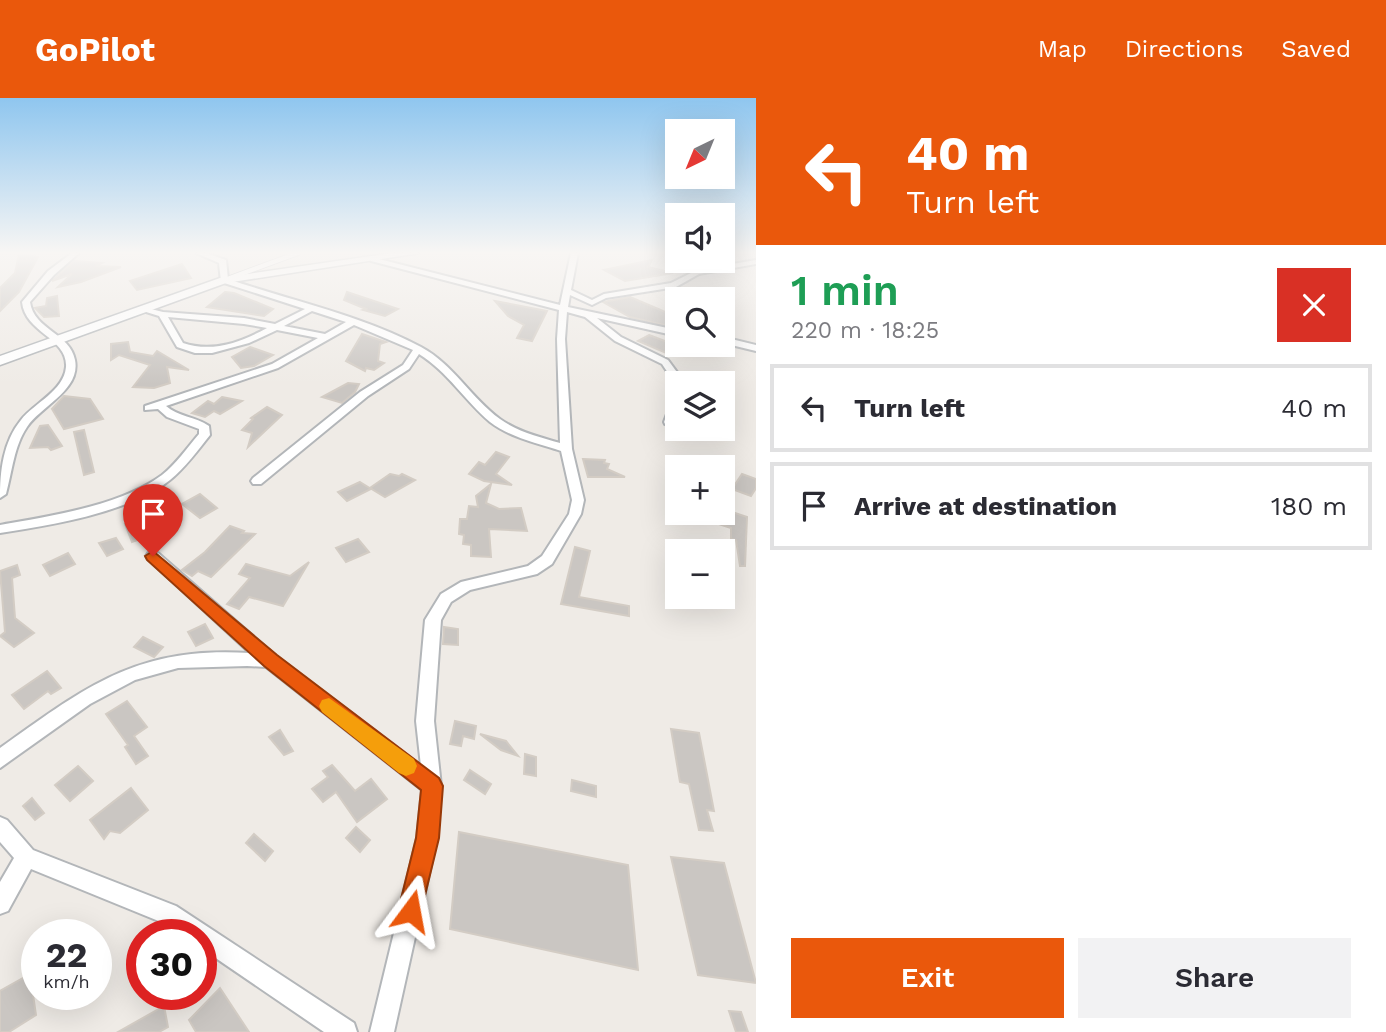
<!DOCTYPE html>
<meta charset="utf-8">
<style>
:root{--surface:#fff;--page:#f2f2f3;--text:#2b2b33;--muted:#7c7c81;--line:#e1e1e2;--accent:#ea580c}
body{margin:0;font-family:"Work Sans",sans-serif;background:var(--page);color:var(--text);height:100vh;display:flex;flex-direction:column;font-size:26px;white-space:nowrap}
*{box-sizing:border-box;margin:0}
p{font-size:23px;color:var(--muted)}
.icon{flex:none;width:38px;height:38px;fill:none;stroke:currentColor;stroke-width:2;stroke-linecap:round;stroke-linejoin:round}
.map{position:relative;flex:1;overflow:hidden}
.drawer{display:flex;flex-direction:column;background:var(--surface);width:630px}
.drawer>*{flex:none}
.top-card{background:#ea580c;color:#fff;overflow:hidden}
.needle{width:46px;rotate:223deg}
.buttons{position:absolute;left:665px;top:21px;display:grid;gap:14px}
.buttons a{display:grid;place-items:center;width:70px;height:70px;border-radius:0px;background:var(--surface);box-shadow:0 7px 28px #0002;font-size:35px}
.speed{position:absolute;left:21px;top:821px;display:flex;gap:14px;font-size:35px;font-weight:700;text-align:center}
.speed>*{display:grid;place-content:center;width:91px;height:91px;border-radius:50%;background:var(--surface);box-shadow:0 7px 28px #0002;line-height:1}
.speed small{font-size:18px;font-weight:400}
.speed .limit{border:10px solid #d22;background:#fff;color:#111}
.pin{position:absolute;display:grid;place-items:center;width:60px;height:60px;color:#fff;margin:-72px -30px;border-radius:50% 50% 50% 0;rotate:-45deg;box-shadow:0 0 7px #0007}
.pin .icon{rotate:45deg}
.me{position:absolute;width:77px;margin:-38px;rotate:13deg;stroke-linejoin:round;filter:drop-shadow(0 0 5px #0008)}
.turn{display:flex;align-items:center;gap:24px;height:147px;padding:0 35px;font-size:32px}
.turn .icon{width:91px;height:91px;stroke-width:2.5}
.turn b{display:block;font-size:49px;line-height:60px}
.round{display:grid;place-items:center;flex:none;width:74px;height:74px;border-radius:0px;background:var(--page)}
.summary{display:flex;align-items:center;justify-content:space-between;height:119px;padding:0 35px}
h1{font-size:42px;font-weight:600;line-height:52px;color:#1e9e55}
.button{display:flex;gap:14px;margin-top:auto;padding:14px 35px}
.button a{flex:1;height:80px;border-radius:0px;background:var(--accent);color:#fff;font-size:28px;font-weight:600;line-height:80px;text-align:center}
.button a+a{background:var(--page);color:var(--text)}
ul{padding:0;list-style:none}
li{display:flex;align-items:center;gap:21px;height:88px;margin:0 14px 10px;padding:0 21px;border:4px solid var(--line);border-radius:0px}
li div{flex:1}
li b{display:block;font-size:26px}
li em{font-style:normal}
header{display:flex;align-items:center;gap:42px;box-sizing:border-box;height:98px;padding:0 35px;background:var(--accent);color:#fff}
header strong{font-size:33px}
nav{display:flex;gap:38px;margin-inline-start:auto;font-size:24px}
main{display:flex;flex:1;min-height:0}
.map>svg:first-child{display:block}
.building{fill:#cac6c2;stroke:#d3ccc4;stroke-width:2}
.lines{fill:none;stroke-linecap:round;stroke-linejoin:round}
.lane-casing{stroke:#b3b6b9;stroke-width:6}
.street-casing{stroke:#b3b6b9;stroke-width:4}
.secondary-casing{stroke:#b2b6b9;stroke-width:3}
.lane{stroke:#fff;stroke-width:4.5}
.street{fill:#fff;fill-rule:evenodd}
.secondary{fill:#fff;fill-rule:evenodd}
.route{fill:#ea580c;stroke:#983908;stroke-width:2}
.slow{fill:#f59e0b}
</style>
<header>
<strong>GoPilot</strong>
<nav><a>Map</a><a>Directions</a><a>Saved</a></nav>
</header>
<main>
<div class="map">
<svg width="756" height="934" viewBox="0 0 756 934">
<rect width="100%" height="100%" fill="#efebe6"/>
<g class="building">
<path d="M19 156 38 159 19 194 0 213V190L15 175Z"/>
<path d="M652 162 648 169 673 175 625 183 604 172Z"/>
<path d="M74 163 102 165 96 168 121 169 81 184 58 189 72 176 52 183Z"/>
<path d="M182 166 191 180 137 192 130 183Z"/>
<path d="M225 194 234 195 273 211 264 218 207 209Z"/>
<path d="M347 194 398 211 385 218 363 212 366 211 344 202Z"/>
<path d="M57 198 59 218 44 219 35 210 46 208 47 200Z"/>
<path d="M630 199 677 219V225L664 227 630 219 603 204Z"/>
<path d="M495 203 547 213 532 243 517 240 524 227 508 218Z"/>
<path d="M362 236 386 244 380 246 378 263 384 265 374 272 366 270 365 273 346 263Z"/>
<path d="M649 237 678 248 666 255 638 243Z"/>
<path d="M128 244 130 254 153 258 157 253 189 272 167 269 170 285 154 290 133 289 150 267 119 257 111 262V246Z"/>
<path d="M250 249 273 257 254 268 241 270 232 259Z"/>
<path d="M348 285 359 286 355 294 342 305 322 299Z"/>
<path d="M64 298 90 301 103 321 64 331 52 311Z"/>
<path d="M222 299 242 303 220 316 214 313 205 319 192 315 208 303 214 306Z"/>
<path d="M267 309 282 317 248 349 252 335 242 332 253 321 251 320Z"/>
<path d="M48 327 62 348 51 352 48 349 30 350 40 328Z"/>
<path d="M84 332 94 374 84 377 74 334Z"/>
<path d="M496 354 509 359 496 376 512 387 484 383 469 376 479 364 485 367Z"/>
<path d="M583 361 605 362 604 365 609 366 607 371 625 379H588Z"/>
<path d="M390 376 399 378 402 376 415 382 385 399 370 390Z"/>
<path d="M742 376 756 381V390L751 398 732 391Z"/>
<path d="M360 384 371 391 347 403 338 394Z"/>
<path d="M491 386 486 405 499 411 521 410 527 433 489 431 491 459 471 458V447L463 446 464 437 459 436 460 421H467L469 408 478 409 476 398Z"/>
<path d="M200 396 217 410 200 420 182 406Z"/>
<path d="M723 411 747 419 745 468H740L736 442 731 441V430L713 424 716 415H723Z"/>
<path d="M145 420 152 437 132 444 125 426Z"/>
<path d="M230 428 244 433 242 435 255 436 211 479 198 473 192 478 182 472 205 454Z"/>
<path d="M116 440 123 451 107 458 99 445Z"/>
<path d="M358 441 369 454 346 464 336 450Z"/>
<path d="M575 449 590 453 579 499 629 508V518L561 506Z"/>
<path d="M68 455 75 466 50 478 43 467Z"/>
<path d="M309 464 283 508 249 499 239 511 227 506 250 480 239 476 246 466 290 478Z"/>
<path d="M17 467 20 477 12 480 15 520 34 535 14 549 0 538 5 534 0 473Z"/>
<path d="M205 526 213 540 196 548 188 534Z"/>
<path d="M444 529 458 531V547L443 546Z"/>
<path d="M143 539 163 549 154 559 134 549Z"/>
<path d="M47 573 61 590 51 596 48 593 24 611 12 597Z"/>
<path d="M127 603 147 629 134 638 148 658 136 666 125 649 128 647 106 616Z"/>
<path d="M455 623 476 628 474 641 463 638 461 648 450 646Z"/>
<path d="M671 631 699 635 714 713 707 712 713 733 699 732 689 686 680 684Z"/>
<path d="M280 632 293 653 284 657 269 639Z"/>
<path d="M480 636 506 643 518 658 501 652Z"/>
<path d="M525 656 536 659V678L524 676Z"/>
<path d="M332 667 355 693 371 681 387 701 357 724 336 694 323 704 312 691 328 679 323 673Z"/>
<path d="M78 668 93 683 70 703 55 687Z"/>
<path d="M470 672 491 686 485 696 464 682Z"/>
<path d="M572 682 596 688V699L571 693Z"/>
<path d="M131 690 148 712 120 735 110 733 104 741 90 722Z"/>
<path d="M32 700 44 715 35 722 23 708Z"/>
<path d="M356 729 370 742 360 754 346 740Z"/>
<path d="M459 734 628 767 638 872 450 831Z"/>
<path d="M254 736 273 753 265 763 246 745Z"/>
<path d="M671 759 724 765 756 885 698 877Z"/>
<path d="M30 876 36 917 9 934H0V893Z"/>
<path d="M220 890 249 934H196L189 922Z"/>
<path d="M164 908 168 929 159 934H118Z"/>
<path d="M729 913 741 914 748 934H736Z"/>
</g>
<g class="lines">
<defs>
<path id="lane" d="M230 180 298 155"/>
<g id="street">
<path d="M72 155H79L54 177 30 204C34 232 70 235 75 262 81 292 41 308 27 329 14 348 12 374 6 396L0 400C0 373 3 344 21 322 34 305 64 293 66 269 68 240 25 235 22 204L48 173Z"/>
<path d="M196 155H206L226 162 228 181C292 203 361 217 421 249 453 266 471 300 500 321 518 334 540 339 560 345L557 241 559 212 371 163V159L560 207 571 155H578L571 192 592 202 604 196 671 185 697 172 756 162V166L699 176 676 189 606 200 592 207 570 197 568 209 677 232V238L597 220 621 239 668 262 685 285 676 287 662 266 615 243 585 219 567 214 565 241 572 351 584 402 581 416 552 466 537 476 470 492 451 504 441 522 434 623 441 688 437 740 394 934H370L417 740 422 692 266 569 247 568 178 570 135 582 90 606 0 670V650C87 588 137 548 250 555L148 461 146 458 148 455H158L276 558 421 668 416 623 425 522 441 496 461 484 528 468 542 458 569 416 572 402 561 353C537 345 511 340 490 324 465 303 448 274 419 256L409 271 368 298 261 386H253L251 383 253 380 360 294 403 267 413 252 354 227 278 270 166 308C178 319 195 318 209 328L210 337C198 352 185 370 170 382 128 415 52 427 0 435V427C50 418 120 408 162 377 176 366 187 350 199 336V331L167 319 158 311 145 312V308L272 266 318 240 277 232 249 245 212 255H195L177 249 159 218 143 213V209L163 214 244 220 275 226 305 211 221 184 219 165ZM312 213 346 224 325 236 284 228ZM168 219 244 226 267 230C241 244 213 255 183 245Z"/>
<path d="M723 239 756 247V253L723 245Z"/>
<path d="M677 300C678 309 679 324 669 327L665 326 664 324 672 303Z"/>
<path d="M0 719 7 722 33 752 176 808 354 925 357 934H324L201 850V836H180L161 824 31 771 8 813 0 816V784L14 760 0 744Z"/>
</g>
<path id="secondary" d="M392 155H420L226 185 0 267V258L220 180Z"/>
</defs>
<use href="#lane" class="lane-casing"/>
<use href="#street" class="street-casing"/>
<use href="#secondary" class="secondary-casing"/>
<use href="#lane" class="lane"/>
<use href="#street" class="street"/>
<use href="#secondary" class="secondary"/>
</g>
<linearGradient id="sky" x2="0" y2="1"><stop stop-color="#8fc6ef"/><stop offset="0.54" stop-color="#f8f6f4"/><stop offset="1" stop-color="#f8f6f4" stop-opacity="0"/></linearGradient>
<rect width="756" height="286" fill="url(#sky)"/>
<path class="route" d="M153 453 277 557 439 680 443 688 439 740 419 822 411 825 402 822 398 813 416 740 421 692 264 568 147 462 145 458Z"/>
<path class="slow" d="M329 600 414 661 417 668 414 675 406 678 399 675 322 614 319 608 322 602Z"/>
</svg>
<div class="buttons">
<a><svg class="needle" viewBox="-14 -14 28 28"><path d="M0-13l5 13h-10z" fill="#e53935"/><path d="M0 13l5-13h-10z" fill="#7c7c81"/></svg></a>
<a><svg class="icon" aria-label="sound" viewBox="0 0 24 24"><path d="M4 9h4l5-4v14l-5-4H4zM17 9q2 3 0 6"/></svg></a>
<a><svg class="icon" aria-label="search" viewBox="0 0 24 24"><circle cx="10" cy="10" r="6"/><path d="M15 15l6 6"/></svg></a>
<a><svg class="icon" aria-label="layers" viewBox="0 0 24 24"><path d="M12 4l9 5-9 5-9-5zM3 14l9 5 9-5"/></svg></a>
<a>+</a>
<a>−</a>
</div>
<div class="speed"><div>22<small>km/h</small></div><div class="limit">30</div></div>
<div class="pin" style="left:153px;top:458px;background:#d93025"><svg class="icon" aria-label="arrive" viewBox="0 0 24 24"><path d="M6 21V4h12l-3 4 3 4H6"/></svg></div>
<svg class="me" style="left:411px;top:813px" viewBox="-20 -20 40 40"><path d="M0-17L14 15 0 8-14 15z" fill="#ea580c" stroke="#fff" stroke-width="4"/></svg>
</div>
<section class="drawer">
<div class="top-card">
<div class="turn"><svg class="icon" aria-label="left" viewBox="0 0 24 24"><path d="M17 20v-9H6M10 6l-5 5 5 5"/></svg><div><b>40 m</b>Turn left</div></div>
</div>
<div class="summary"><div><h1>1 min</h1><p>220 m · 18:25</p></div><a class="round" style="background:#d93025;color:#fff"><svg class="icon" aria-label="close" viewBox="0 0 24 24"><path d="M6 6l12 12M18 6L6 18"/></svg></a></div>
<ul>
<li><svg class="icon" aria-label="left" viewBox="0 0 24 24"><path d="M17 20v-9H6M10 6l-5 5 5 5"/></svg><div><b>Turn left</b></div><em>40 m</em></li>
<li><svg class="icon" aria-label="arrive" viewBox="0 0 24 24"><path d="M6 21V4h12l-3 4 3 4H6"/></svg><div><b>Arrive at destination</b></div><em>180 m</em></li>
</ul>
<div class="button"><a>Exit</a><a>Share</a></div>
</section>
</main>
